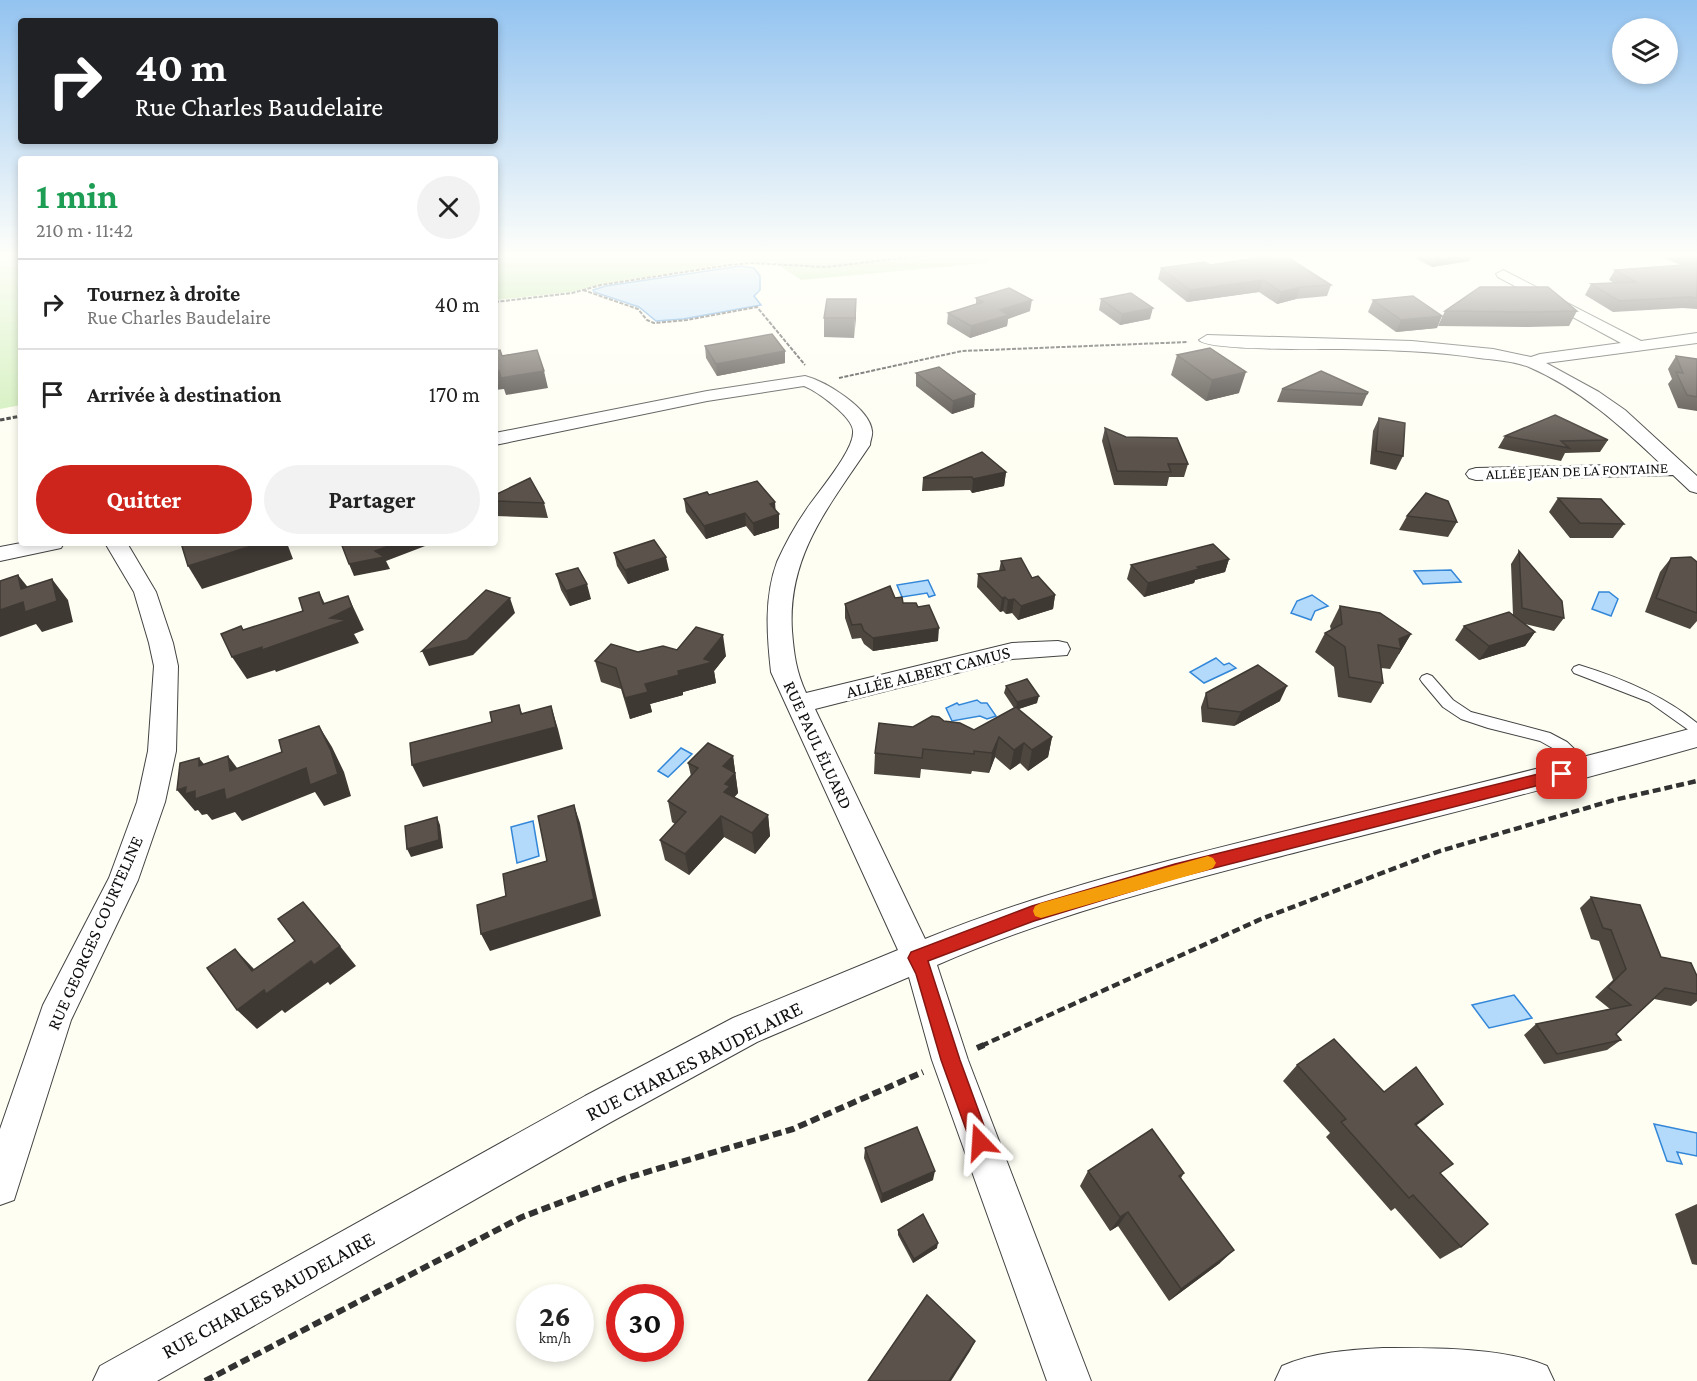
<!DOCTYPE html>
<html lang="fr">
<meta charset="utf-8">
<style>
:root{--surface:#fff;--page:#f2f2f2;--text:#222;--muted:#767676;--line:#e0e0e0;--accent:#cd241b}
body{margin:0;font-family:"Crimson Pro",serif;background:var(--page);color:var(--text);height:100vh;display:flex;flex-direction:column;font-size:22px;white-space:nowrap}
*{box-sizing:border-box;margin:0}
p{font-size:20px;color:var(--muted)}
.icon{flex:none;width:33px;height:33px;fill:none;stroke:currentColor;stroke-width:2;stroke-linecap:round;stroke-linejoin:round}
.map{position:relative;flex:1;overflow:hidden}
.panel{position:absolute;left:18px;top:156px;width:480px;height:390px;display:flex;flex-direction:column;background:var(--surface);border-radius:6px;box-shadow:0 3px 9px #0003}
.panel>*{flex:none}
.top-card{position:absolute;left:18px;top:18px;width:480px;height:126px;border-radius:6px;box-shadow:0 3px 9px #0003;background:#202124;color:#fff;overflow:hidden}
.fabs{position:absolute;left:1612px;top:18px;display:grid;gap:12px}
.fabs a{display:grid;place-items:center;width:66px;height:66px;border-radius:50%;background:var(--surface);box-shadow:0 3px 9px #0003;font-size:30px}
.speed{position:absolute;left:516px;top:1284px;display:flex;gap:12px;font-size:30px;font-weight:700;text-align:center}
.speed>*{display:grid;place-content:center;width:78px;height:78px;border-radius:50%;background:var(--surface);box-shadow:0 3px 9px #0003;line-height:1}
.speed small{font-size:15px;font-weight:400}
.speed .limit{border:9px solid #d22;background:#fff;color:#111}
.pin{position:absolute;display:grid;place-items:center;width:51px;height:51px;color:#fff;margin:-26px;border-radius:12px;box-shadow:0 3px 9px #0006}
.me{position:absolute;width:66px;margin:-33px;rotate:340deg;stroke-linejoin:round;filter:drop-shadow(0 0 4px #0008)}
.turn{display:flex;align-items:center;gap:21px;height:126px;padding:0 18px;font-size:27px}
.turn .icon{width:78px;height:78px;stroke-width:2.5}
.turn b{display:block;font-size:42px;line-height:51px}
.round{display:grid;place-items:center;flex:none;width:63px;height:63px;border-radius:32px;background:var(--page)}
.headline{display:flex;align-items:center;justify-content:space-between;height:102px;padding:0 18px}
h1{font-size:36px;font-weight:700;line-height:45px;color:#1e9e55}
.cta{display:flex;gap:12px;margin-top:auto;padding:12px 18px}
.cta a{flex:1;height:69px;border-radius:36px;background:var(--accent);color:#fff;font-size:24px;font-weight:700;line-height:69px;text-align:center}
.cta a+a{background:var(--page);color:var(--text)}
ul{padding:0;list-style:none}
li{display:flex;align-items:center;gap:18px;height:90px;padding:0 18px;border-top:2px solid var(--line)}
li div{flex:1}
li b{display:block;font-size:22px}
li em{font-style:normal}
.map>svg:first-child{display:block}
.green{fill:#cfeeb8}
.forest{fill:#b0e096}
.water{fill:#b3d9fb;stroke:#3387d8;stroke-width:1.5}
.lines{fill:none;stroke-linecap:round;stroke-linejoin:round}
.service-casing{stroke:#434343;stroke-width:2}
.minor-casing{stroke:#434343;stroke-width:2}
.path-far3{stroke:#323232;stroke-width:2;stroke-dasharray:4 1.5;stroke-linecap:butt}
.path-far2{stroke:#323232;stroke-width:3;stroke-dasharray:4.5 2;stroke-linecap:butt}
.path-far1{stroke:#323232;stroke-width:4.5;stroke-dasharray:8 4;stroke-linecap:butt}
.path{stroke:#323232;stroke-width:6;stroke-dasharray:9 4.5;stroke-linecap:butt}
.service{fill:#fff;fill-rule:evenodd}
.minor{fill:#fff;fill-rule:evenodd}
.wall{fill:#4d4740}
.shaded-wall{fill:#3f3934}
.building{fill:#5a524b;stroke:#3f3934;stroke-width:1.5}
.route{fill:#cd241b;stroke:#851712;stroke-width:1.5}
.slow{fill:#f59e0b}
.labels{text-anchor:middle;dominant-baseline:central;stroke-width:6;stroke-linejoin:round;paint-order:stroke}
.far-street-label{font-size:15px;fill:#101010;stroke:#fff}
.street-label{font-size:18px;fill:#101010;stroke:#fff}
.near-street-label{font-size:21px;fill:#101010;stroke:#fff}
</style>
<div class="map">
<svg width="1697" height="1381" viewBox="0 0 1697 1381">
<rect width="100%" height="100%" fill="#fffef3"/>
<path class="green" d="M0 255H21V405L0 409Z"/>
<path class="forest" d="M495 255H1002L986 263 801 280 774 262H738L603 284 571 292 495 300Z"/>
<g class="water">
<path d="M740 266 754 268 760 276V290L754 296 761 305 683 319 656 321 639 307 594 292 593 290 606 286Z"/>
<path d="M1451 570 1461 582 1423 584 1414 571Z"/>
<path d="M928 580 935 595 929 597 927 593 902 597 897 585Z"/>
<path d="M1599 592H1609L1618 599 1611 616 1592 609Z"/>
<path d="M1312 595 1328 606 1315 611 1311 620 1291 613 1297 601Z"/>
<path d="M1216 658 1224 665 1229 663 1236 668 1204 683 1190 672Z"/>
<path d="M977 700 981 703H987L996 716 987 719 980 716 952 721 946 708 957 703 959 705Z"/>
<path d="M681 748 692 754 668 777 658 771Z"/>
<path d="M533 821 539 856 517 863 511 827Z"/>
<path d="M1514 995 1532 1018 1489 1028 1472 1005Z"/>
<path d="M1654 1124 1697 1133V1156L1677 1152 1682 1164 1667 1161Z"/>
</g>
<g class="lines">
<defs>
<g id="service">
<path d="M1579 665C1621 678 1663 695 1697 723V736L1649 702 1574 673 1572 670 1574 667Z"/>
<path d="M1427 674 1432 676 1453 700 1471 712 1550 733 1567 742 1590 764 1592 768 1590 772H1580L1556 750 1540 741 1488 728 1461 719 1443 707 1422 682 1420 679 1422 676Z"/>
</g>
<g id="minor">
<path d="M1503 270 1641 341 1697 333V343L1546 363 1599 392 1625 410 1697 476V493L1690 491 1673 475 1476 480 1469 478 1466 474 1469 470 1476 468 1661 464C1621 426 1580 389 1529 367 1514 361 1495 360 1479 358 1434 351 1389 350 1343 349 1322 349 1207 351 1199 340L1207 335 1412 341 1493 349 1531 357 1540 354 1621 343 1498 277 1496 274Z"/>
<path d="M805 376C825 381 870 408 872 431 873 435 870 441 870 445 830 505 787 555 792 631 794 655 796 671 806 693L1012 643 1058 641 1067 643 1070 649 1067 655 1012 659 815 709 925 939C1045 890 1172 859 1298 828 1431 795 1564 763 1697 727V747C1566 784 1434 818 1301 851 1178 883 1054 914 937 965L968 1060 1091 1381H1047L932 1060 909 977 757 1042 611 1122 157 1381H93L100 1366 585 1096 733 1018 898 950 771 672C767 636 764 597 777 562 785 544 795 526 806 510 817 493 855 450 853 431 853 417 817 391 804 386L707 401 495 445V433L707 391Z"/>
<path d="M21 543H64L61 548 0 561V547Z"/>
<path d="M105 543H127L156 592 173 643 178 666 176 751 165 802 138 880 71 1020 14 1200 0 1205V1129L43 1005 109 878 137 802 148 751 154 666 149 643 134 592Z"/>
<path d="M1383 1348C1431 1348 1503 1347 1547 1366L1554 1381H1275L1282 1366C1314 1352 1348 1350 1383 1348Z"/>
</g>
</defs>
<use href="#service" class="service-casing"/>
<use href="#minor" class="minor-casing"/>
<g class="path-far3">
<path d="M583 290 638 309 647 320 654 323 687 320 757 307 805 365"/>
<path d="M495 302 572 293 601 285 729 265 751 263 826 267 929 255"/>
<path d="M839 378 962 351 1188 342"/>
</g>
<path class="path-far2" d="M0 420 21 416"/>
<path class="path-far1" d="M981 1046 1261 919 1440 851 1614 800 1697 781"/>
<g class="path">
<path d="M977 1048 984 1045"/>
<path d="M205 1381 522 1217 623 1179 793 1129 923 1072"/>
</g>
<use href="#service" class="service"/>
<use href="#minor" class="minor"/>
</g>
<g class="wall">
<path d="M1410 255H1472L1469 261 1432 267Z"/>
<path d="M1657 255H1697V309L1683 308 1613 312 1585 295 1591 284 1614 283 1609 280 1615 270 1681 265Z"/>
<path d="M1210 265 1331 285 1327 296 1296 299 1277 304 1259 292 1187 302 1158 279 1161 268Z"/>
<path d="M976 298 1030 311 1008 319 1007 326 970 338 947 324 948 313 976 304Z"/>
<path d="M856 299 854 338 824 337V318Z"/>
<path d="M1101 299 1150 319 1120 325 1099 310Z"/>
<path d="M1373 300 1437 328 1396 332 1368 312Z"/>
<path d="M1445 311H1577L1569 326 1528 327 1438 326Z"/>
<path d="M705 346 785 351V363L717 376 706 358Z"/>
<path d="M1177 355 1239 393 1206 401 1171 375Z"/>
<path d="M1676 356 1697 359V411L1678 408 1668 384 1672 379 1668 369Z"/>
<path d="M916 373 975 394 974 407 952 414 916 386Z"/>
<path d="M1282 389 1368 392 1362 406 1277 402Z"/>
<path d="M1379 418 1403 456 1396 470 1370 464 1373 431Z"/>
<path d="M1105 428 1188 464 1184 477H1169L1167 486 1114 485 1102 441Z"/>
<path d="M1505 436 1608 440 1600 452 1565 453 1561 461 1498 448Z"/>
<path d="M1006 472 1004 486 972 493 970 490 922 491 923 478Z"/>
<path d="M495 495 544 503 548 518 495 516Z"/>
<path d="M1558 498 1624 524 1613 538H1570L1549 512Z"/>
<path d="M684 499 776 511 779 514V528L754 536 746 526 706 539 686 512Z"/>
<path d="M1407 516 1457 522 1448 537 1399 530Z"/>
<path d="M1519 551 1564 618 1554 631 1525 624 1535 632 1525 646 1479 660 1455 640 1464 626 1513 615 1511 564Z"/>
<path d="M614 553 669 570 628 584 617 566Z"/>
<path d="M1671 558 1697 562V621L1690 629 1645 612 1660 572Z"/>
<path d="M1229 559 1225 572 1195 580 1194 583 1144 597 1127 579 1131 565Z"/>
<path d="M1001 561 1032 578 1055 595 1053 609 1018 620 1012 613 1006 614 1003 611 1000 612 977 587 978 574 999 571Z"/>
<path d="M556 574 591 599 570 606 561 590Z"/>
<path d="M895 598 903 603 938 641 873 651 864 644 861 638 852 639 845 618V604Z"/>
<path d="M1340 606 1411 634 1390 669 1381 668 1383 683 1371 703 1338 697 1334 667 1315 652 1325 633 1331 630 1330 626Z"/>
<path d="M677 650 726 656 714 671 716 683 683 692V695L650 704 652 712 630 719 621 689 601 682 595 661 638 652Z"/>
<path d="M1006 686 1037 703 1018 709 1052 737 1048 757 1028 771 1020 763 1010 770 995 757 989 773 972 771 971 774 921 769 920 778 874 774 875 753 913 727 944 721 974 730 1014 708 1004 693Z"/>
<path d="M1206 693 1280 701 1234 726 1202 722 1201 707Z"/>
<path d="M733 756 738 793 734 797 768 815 770 836 755 854 724 837 689 875 665 860 660 840 675 824 672 822 668 801 691 776 688 763Z"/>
<path d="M1591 897 1661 957 1697 976V1001L1691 1006 1654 999 1616 1034 1621 1040 1607 1050 1544 1064 1524 1035 1536 1024 1610 1009 1595 997 1613 980 1599 941 1591 939 1580 908Z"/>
<path d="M1297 1065 1384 1092 1425 1119 1416 1125 1440 1173 1461 1247 1440 1259 1395 1208 1391 1211 1326 1137 1330 1133 1283 1081Z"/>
<path d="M865 1148 933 1180 881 1203 864 1158Z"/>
<path d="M1088 1171 1184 1173 1181 1178 1220 1263 1169 1301 1118 1226 1110 1231 1080 1186Z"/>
<path d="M1697 1204V1265L1692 1264 1675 1214Z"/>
<path d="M898 1230 937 1248 913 1263 898 1235Z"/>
</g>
<g class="shaded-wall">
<path d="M1442 255H1472L1469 261 1432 267 1437 256Z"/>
<path d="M1263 280 1259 292 1187 302 1190 290Z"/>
<path d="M1300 287 1296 299 1277 304 1281 292Z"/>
<path d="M856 299V319L854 338 855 318Z"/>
<path d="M1032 300 1030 311 1008 319 1007 326 970 338 971 326 1000 310Z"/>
<path d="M1153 308 1150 319 1120 325 1122 314Z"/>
<path d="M1442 316 1437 328 1396 332 1401 320Z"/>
<path d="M785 351V363L717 376 716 364Z"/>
<path d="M499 371H544L548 388 506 395 504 389 495 390V372Z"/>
<path d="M1246 372 1239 393 1206 401 1212 380Z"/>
<path d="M975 394 974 407 952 414 953 401Z"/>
<path d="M1006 472 1004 486 972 493 973 479Z"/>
<path d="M775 502 776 515 779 514V528L754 536 753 523 770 504Z"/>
<path d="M745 513 746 526 706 539 704 526Z"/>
<path d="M261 543H287L293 559 202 589 188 566Z"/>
<path d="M397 543H433L386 561 390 569 354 576 349 564 375 551Z"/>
<path d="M666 557 669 570 628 584 625 570Z"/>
<path d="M1229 559 1225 572 1195 580 1194 583 1144 597 1148 583 1197 567Z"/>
<path d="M18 575 35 596 52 579 68 600 73 622 42 632 36 624 0 637V610L23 602Z"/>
<path d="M587 584 591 599 570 606 566 591Z"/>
<path d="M319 592 330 614 348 596 364 630 354 634 359 643 276 672 275 670 247 679 232 657 243 630 241 626 255 649 323 604Z"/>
<path d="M1055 595 1053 609 1018 620 1021 606Z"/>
<path d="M1005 597 1003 611 1000 612 1002 598Z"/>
<path d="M510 598 515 613 473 655 429 666 422 651Z"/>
<path d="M1014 599 1012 613 1006 614 1008 600Z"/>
<path d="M939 628 938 641 873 651V638Z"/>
<path d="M1535 632 1525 646 1479 660 1489 646Z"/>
<path d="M1411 634 1399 654H1398L1401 649 1399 639Z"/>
<path d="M723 635 726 656 714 671 716 683 683 692V695L650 704 652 712 630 719 625 698 645 684 678 671 704 659Z"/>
<path d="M1287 686 1280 701 1234 726 1241 712Z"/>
<path d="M1039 696 1037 703 1016 710 1017 702Z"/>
<path d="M519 705 527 727 551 706 558 729 563 749 423 787 412 765 521 714Z"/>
<path d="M319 726 332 747 344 772 351 796 324 806 315 792 242 821 235 812 212 820 207 814 202 815 198 810 195 811 177 790 186 787 195 791 224 789 306 768Z"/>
<path d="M999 737 995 757 989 773 992 753Z"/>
<path d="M1052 737 1048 757 1028 771 1032 750Z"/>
<path d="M1024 743 1020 763 1010 770 1014 750Z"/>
<path d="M228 756 244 777 230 771Z"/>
<path d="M733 756 738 793 732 800 724 792 723 766Z"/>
<path d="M199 758 216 779 199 766Z"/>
<path d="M574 805 580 823 601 916 490 951 481 934 594 899Z"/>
<path d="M768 815 770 836 755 854 752 833Z"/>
<path d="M721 816 724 837 689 875 685 854Z"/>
<path d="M437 817 440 825 443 848 411 857 407 849Z"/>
<path d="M340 946 356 966 330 985 328 982 285 1013 282 1010 257 1029 237 1010 252 971 235 949 254 969 270 991 311 961Z"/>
<path d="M1443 1104 1425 1119 1398 1139 1415 1124Z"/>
<path d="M935 1171 933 1180 881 1203 882 1194Z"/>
<path d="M1128 1212 1118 1226 1110 1231 1120 1217Z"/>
<path d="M938 1243 937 1248 913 1263 914 1259Z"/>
<path d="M1234 1250 1220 1263 1169 1301 1181 1289Z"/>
<path d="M975 1341 970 1351 951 1381H949Z"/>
</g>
<g class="building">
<path d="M1276 255H1284L1331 285 1300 287 1281 292 1263 280 1190 290 1161 268 1205 262 1210 265Z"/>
<path d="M1688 255H1697V259Z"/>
<path d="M1697 264V298L1690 297 1619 301 1591 284 1636 282 1615 270Z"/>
<path d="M1480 287H1548L1577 311 1536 312 1445 311Z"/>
<path d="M1009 288 1032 300 1000 310 1009 315 971 326 948 313 983 302 976 298Z"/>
<path d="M1131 293 1153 308 1122 314 1101 299Z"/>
<path d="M1413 296 1442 316 1401 320 1373 300Z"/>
<path d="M827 299H856L855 318H824Z"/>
<path d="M772 334 785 351 716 364 705 346Z"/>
<path d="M1210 348 1246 372 1212 380 1177 355Z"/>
<path d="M500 350 502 356 537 350 544 371 501 378 499 371 495 372V351Z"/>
<path d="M1676 356 1697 359V397L1687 395 1676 372 1683 373Z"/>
<path d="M939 367 975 394 953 401 916 373Z"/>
<path d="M1321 371 1368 392 1367 394 1282 389Z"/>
<path d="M1555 415 1608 440 1561 441 1569 448 1505 436Z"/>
<path d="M1379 418 1405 423 1403 456 1376 451Z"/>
<path d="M1105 428 1126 437 1177 438 1188 464H1168L1171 472 1117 471Z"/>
<path d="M982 452 1006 472 973 479 972 477 923 478Z"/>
<path d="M530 478 544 503 495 501V495Z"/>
<path d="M757 481 775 502 770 504 779 514 753 523 745 513 704 526 684 499 707 492 709 495Z"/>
<path d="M1426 493 1448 501 1457 522 1407 516Z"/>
<path d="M1558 498 1601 499 1624 524 1580 523Z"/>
<path d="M654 540 666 557 625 570 614 553Z"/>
<path d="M181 543H261L188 566Z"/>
<path d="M341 543H397L375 551 384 557 349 564Z"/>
<path d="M1213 544 1229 559 1197 567 1199 569 1148 583 1131 565Z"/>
<path d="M1519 551 1562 601 1564 618 1522 608Z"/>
<path d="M1691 557 1697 562V613L1656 598 1671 558Z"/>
<path d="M1021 558 1032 578 1038 576 1055 595 1021 606 1014 599 1008 600 1005 597 1002 598 978 574 1005 570 1001 561Z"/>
<path d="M578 568 587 584 566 591 556 574Z"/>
<path d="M18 575 21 589 52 579 57 601 25 612 23 602 0 610V581Z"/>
<path d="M890 586 895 598 902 597 903 603H916L918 607 929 605 939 628 873 638 864 631 861 624 852 625 845 604Z"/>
<path d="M486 590 510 598 467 640 422 651Z"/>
<path d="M319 592 323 604 348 596 352 607 330 618 347 620 262 650V647L232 657 221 634 241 626 243 630 303 611 299 598Z"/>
<path d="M1340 606 1380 613 1411 634 1399 639 1401 649 1378 645 1383 683 1349 677 1345 647 1325 633 1342 624Z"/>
<path d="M1509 612 1535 632 1489 646 1464 626Z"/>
<path d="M696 627 723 635 704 659 713 662 678 671 679 675 645 684 648 692 625 698 616 668 595 661 611 644 638 652 663 646 677 650Z"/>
<path d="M1258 665 1287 686 1241 712 1208 708 1206 693Z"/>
<path d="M1027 679 1039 696 1017 702 1006 686Z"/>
<path d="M519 705 521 714 551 706 556 727 412 765 410 743 492 722 490 712Z"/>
<path d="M1016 707 1052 737 1032 750 1024 743 1014 750 999 737 992 753 974 751V754L923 749 922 758 875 753 879 723 913 727 932 716 939 717 944 721 960 723 974 730Z"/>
<path d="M319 726 331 751 338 774 310 785 306 768 226 800 224 789 195 799V791L185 794 186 787 177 790 180 763 199 758V766L228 756 230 771 282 752 279 740Z"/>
<path d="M708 743 733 756 723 766 735 773 725 784 730 786 724 792 768 815 752 833 721 816 685 854 660 840 686 812 668 801 698 768 688 763Z"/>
<path d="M574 805 594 899 481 934 477 905 506 896 503 874 547 861 538 816Z"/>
<path d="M437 817 439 840 407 849 405 826Z"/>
<path d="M1591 897 1640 905 1661 957 1691 963 1697 976V994L1665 988 1616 1034 1621 1040 1557 1054 1536 1024 1631 1005 1608 987 1626 969 1611 930 1603 928Z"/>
<path d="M303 902 340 946 314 965 311 961 266 994 264 990 237 1010 207 968 235 949 252 971 295 941 278 919Z"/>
<path d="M1334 1039 1384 1092 1416 1067 1443 1104 1415 1124 1453 1164 1440 1173 1488 1224 1461 1247 1413 1195 1409 1198 1341 1122 1346 1119 1297 1065Z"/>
<path d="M917 1127 935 1171 882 1194 865 1148Z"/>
<path d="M1152 1129 1184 1173 1179 1176 1234 1250 1181 1289 1128 1212 1120 1217 1088 1171Z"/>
<path d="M923 1214 938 1243 914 1259 898 1230Z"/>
<path d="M927 1295 975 1341 949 1381H868Z"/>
</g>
<linearGradient id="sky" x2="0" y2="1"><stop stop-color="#93c3f0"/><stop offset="0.57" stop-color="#fffffa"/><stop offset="1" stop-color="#fffffa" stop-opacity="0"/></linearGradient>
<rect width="1697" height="449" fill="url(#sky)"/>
<path class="route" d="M1562 768 1567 770 1570 774 1567 778 1175 878 1034 921 928 961 960 1060 990 1142 987 1149 980 1152 973 1149 941 1060 916 974 908 958 911 952 1032 906 1175 864Z"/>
<path class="slow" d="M1208 856 1213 858 1216 863 1213 868 1208 870 1041 918 1035 916 1033 911 1035 906 1041 903Z"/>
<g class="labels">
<g class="far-street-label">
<text transform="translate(1577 471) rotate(-2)">ALLÉE JEAN DE LA FONTAINE</text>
</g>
<g class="street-label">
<text transform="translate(928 672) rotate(-14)">ALLÉE ALBERT CAMUS</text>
<text transform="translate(818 745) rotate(65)">RUE PAUL ÉLUARD</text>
<text transform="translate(95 933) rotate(-66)">RUE GEORGES COURTELINE</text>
</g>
<g class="near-street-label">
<text transform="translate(694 1061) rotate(-27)">RUE CHARLES BAUDELAIRE</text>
<text transform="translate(268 1295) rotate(-29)">RUE CHARLES BAUDELAIRE</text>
</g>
</g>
</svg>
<div class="fabs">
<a><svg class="icon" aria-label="layers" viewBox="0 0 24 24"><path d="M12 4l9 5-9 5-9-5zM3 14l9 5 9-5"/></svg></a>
</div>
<div class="speed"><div>26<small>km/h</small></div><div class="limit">30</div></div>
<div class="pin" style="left:1562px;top:774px;background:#d93025"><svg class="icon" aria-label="arrive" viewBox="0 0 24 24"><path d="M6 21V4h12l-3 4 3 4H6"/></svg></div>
<svg class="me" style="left:980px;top:1142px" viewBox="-20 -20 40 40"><path d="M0-17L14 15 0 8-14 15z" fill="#cd241b" stroke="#fff" stroke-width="4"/></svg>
<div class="top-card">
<div class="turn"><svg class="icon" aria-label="right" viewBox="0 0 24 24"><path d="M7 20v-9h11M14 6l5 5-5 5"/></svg><div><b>40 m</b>Rue Charles Baudelaire</div></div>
</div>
<section class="panel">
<div class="headline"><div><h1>1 min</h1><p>210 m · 11:42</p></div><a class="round"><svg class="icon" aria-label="close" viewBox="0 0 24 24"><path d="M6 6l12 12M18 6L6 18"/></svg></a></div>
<ul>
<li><svg class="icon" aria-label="right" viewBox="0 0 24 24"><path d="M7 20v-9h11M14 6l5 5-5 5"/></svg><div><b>Tournez à droite</b><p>Rue Charles Baudelaire</p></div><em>40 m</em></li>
<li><svg class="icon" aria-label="arrive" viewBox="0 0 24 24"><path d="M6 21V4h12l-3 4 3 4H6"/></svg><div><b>Arrivée à destination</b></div><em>170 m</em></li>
</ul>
<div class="cta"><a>Quitter</a><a>Partager</a></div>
</section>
</div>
